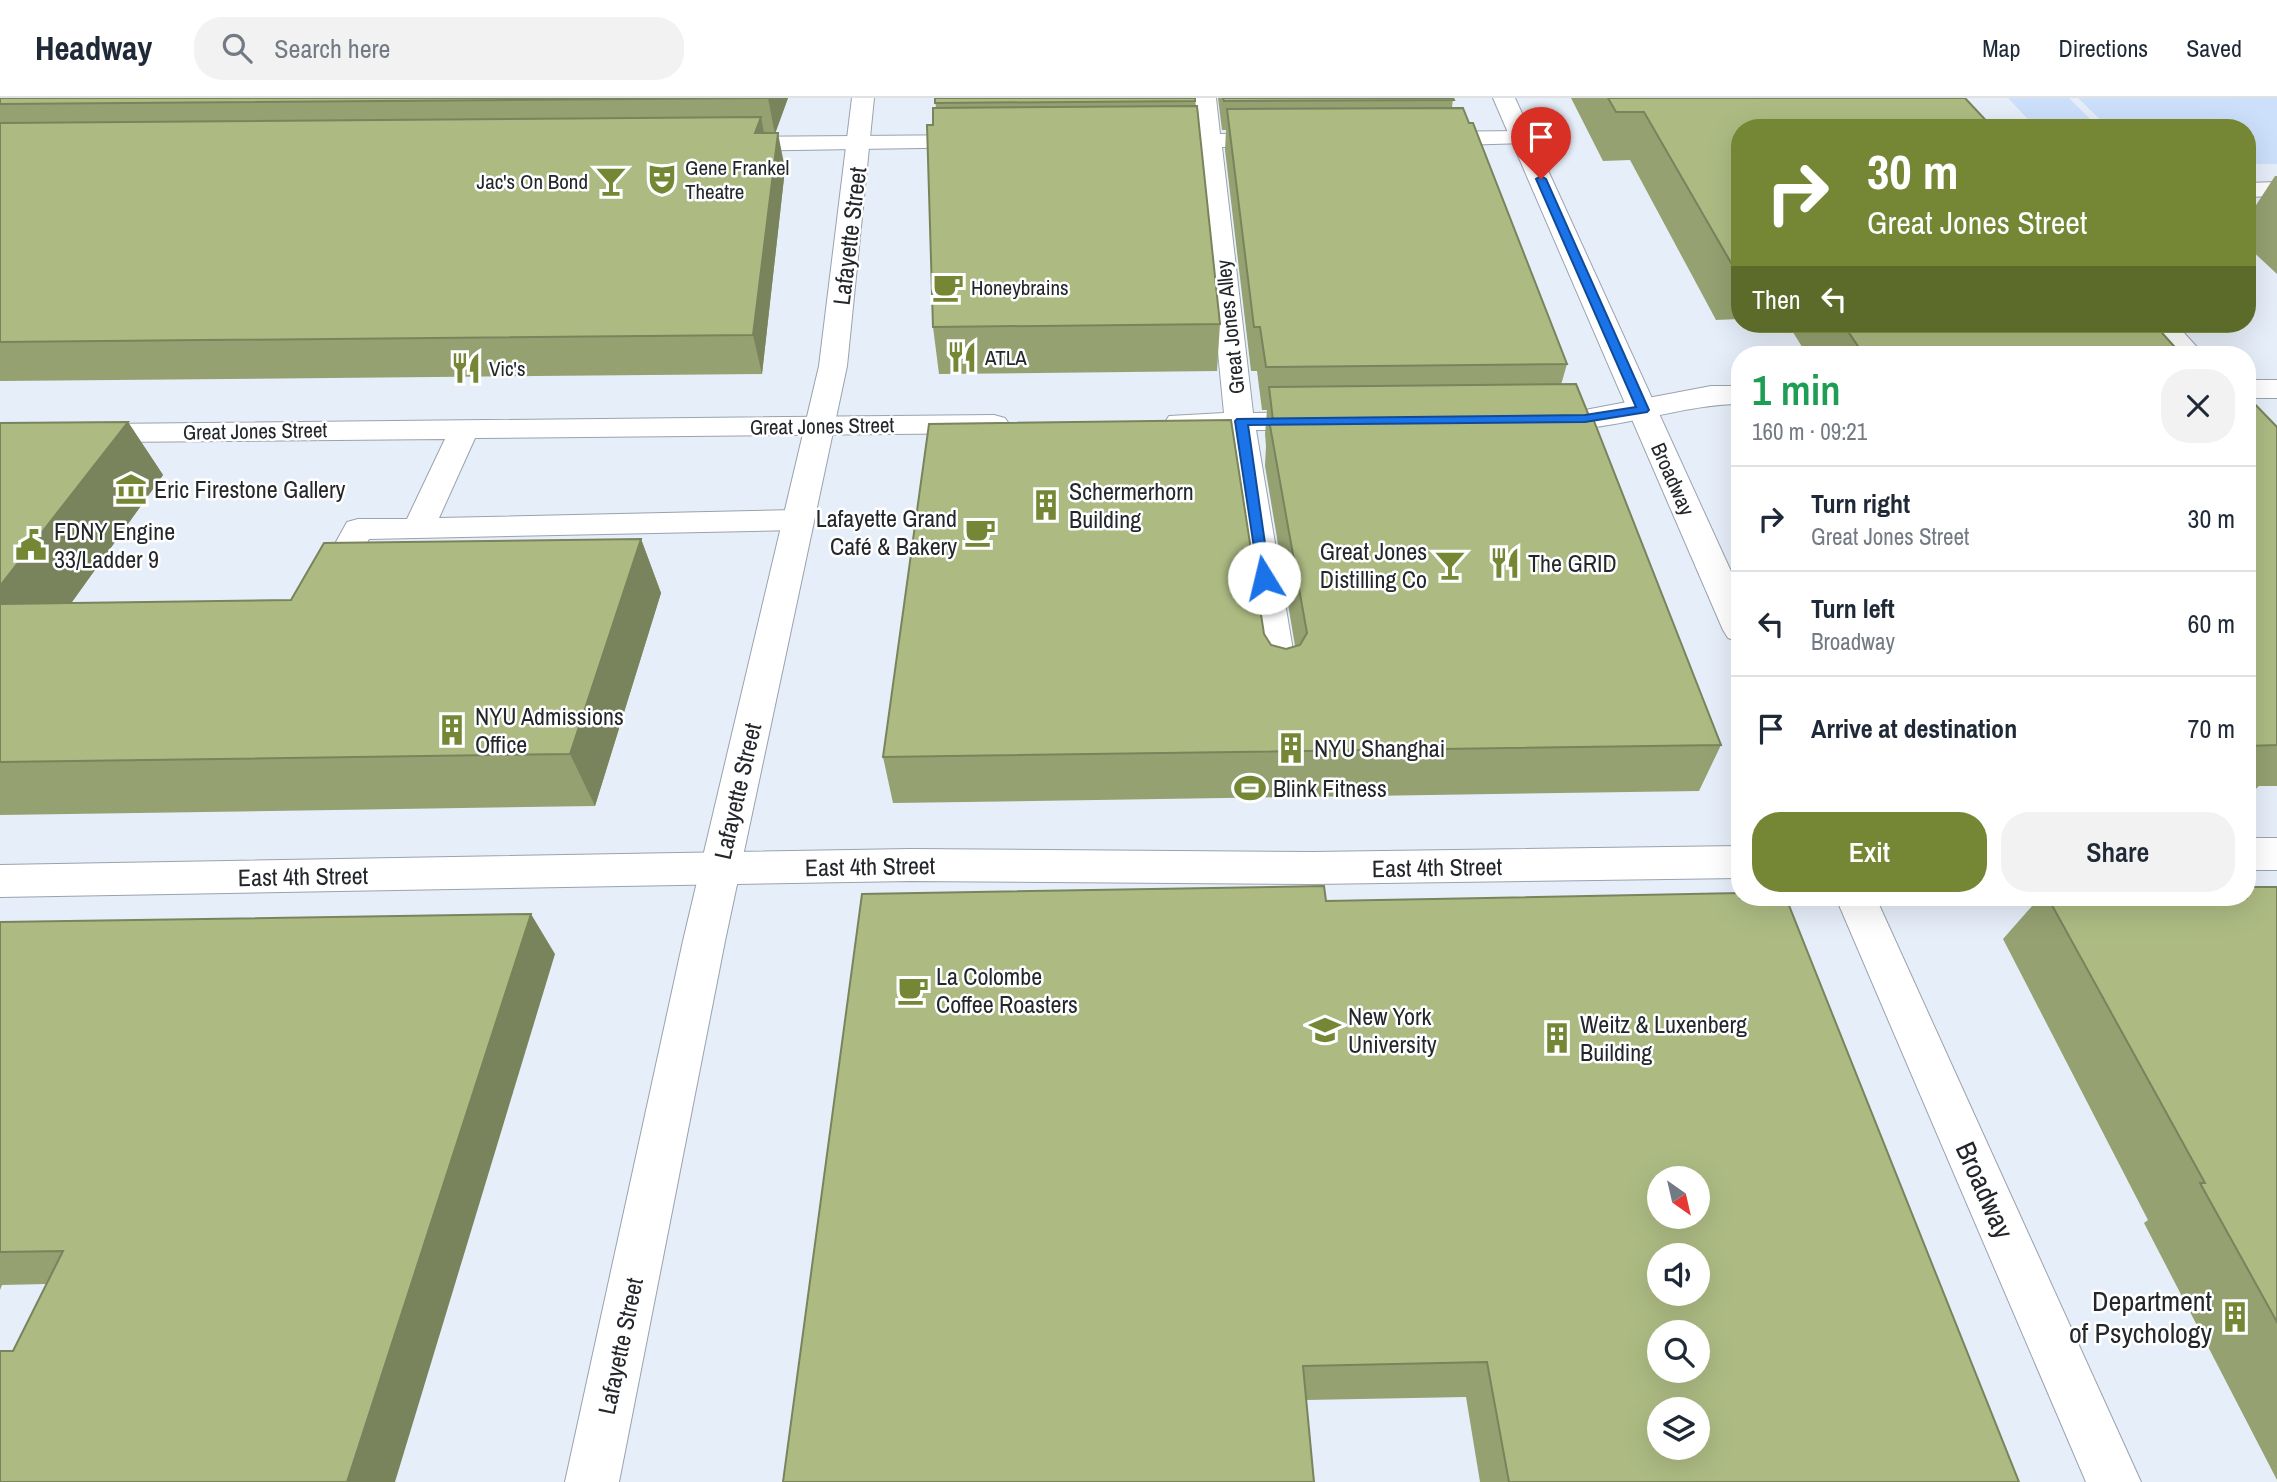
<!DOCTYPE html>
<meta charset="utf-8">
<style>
:root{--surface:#fff;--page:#f2f2f3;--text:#1f2937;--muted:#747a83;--line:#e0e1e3;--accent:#758635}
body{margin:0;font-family:"Archivo Narrow",sans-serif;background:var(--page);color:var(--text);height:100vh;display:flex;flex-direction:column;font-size:26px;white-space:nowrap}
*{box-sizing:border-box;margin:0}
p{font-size:23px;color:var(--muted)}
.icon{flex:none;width:38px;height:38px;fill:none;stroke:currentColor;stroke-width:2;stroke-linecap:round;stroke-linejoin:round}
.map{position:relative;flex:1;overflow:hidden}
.sheet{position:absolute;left:1731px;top:248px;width:525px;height:560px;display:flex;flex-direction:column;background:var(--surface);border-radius:28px;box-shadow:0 7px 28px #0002}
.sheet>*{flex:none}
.guide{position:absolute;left:1731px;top:21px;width:525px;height:214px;border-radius:28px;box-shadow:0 7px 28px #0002;background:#758635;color:#fff;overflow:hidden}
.needle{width:46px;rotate:146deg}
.fabs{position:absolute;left:1647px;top:1068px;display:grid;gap:14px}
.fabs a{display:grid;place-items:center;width:63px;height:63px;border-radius:50%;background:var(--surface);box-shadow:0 7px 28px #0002;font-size:35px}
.pin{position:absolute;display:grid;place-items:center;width:60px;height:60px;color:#fff;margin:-72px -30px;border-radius:50% 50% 50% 0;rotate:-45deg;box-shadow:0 0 7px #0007}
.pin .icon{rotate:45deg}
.me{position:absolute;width:77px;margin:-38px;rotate:351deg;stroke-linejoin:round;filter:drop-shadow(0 0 5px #0008)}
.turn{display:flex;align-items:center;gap:24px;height:147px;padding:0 21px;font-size:32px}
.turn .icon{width:91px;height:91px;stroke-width:2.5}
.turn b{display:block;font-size:49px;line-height:60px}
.then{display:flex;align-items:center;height:66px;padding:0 21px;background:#0003;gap:14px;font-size:26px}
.round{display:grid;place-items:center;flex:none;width:74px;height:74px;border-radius:28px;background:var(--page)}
.head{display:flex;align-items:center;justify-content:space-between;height:119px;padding:0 21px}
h1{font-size:42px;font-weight:600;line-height:52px;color:#1e9e55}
.button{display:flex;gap:14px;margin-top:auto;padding:14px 21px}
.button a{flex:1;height:80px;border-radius:28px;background:var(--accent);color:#fff;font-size:28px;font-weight:600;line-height:80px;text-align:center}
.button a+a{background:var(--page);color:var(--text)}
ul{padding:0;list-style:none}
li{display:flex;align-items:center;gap:21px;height:105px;padding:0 21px;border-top:2px solid var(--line)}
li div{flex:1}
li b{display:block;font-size:26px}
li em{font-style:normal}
header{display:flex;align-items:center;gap:42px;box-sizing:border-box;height:98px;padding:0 35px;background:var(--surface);border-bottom:2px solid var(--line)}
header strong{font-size:33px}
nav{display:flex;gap:38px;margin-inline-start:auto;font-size:24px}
.search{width:490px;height:63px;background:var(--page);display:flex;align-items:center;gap:18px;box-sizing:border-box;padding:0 24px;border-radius:28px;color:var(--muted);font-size:26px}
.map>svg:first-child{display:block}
.green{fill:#cce0fb}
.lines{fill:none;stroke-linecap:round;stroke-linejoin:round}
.minor-casing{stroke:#9aa2ad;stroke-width:2}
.major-casing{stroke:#9aa2ad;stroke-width:2}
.minor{fill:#fff;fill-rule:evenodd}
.major{fill:#fff;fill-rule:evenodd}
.wall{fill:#95a171}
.shaded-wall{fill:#79835c}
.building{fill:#adbb83;stroke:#79835c;stroke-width:2;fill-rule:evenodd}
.route{fill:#1a73e8;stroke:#114b97;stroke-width:2}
.labels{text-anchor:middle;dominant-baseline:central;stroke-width:5;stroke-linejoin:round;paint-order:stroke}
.far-poi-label{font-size:21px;fill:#23262a;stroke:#fff;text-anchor:start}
.far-street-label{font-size:21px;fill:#23262a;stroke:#fff}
.street-label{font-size:24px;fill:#23262a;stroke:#fff}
.poi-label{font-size:24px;fill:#23262a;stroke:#fff;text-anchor:start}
.near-street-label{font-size:28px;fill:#23262a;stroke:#fff}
.near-poi-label{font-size:28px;fill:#23262a;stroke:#fff;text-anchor:end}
</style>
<header>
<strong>Headway</strong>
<div class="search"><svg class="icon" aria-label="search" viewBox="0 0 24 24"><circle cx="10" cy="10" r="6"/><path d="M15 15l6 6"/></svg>Search here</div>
<nav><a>Map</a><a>Directions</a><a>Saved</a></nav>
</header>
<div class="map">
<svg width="2277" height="1384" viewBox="0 0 2277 1384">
<rect width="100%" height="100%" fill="#e6eef9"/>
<g class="green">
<path d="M2008 0H2069L2099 30H2036Z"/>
<path d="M2078 0H2277V66H2247V30H2109Z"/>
</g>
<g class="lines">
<defs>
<g id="minor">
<path d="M1194 0H1216L1220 36 1279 35 1287 37 1291 42 1287 47 1279 49H1222L1253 315 1320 314 1331 317 1335 323 1331 329 1320 332H1256L1298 582 1293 591 1280 595 1267 591 1262 582 1226 333H1180L1169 330 1165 324 1169 318 1224 315 1198 50 1142 48 1138 43 1142 38 1197 36Z"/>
<path d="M1522 33 1530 35 1534 40 1530 45 1426 48 1418 46 1414 41 1418 36 1426 34Z"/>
<path d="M978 37 986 39 990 44 986 49 726 53 718 51 714 46 718 41 726 39Z"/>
<path d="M2277 84V98L2247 99V85Z"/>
<path d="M2147 226H2176L2204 257H2175Z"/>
<rect x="2247" y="282" width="30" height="18"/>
<path d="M1711 288H1740V306C1673 306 1593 343 1530 327L1526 321 1530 315 1541 312H1585Z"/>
<path d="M994 317 1005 320 1009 326 1005 332 994 335 475 340 439 420 797 412 808 415 813 422 808 429 797 432 369 441 339 499 327 502 315 499 310 491 347 424 358 421H407L445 341 0 345V327Z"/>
<rect x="2247" y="740" width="30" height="32"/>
<path d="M1740 748V780L1312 786 910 783 0 799V767L910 751 1312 754Z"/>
</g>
<g id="major">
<path d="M852 0H874L847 268 725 843 619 1384H565L683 843 819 268Z"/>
<path d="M1493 0H1515L1740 493V544L1728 540 1723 532Z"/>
<path d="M1836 800H1876L2141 1384H2086Z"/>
</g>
</defs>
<use href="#minor" class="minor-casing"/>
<use href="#major" class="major-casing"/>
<use href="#minor" class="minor"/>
<use href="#major" class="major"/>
</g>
<g class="wall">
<path d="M0 0H788L775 35 785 71 762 276 0 283Z"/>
<path d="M935 0H1195L1220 226 1217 273 939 276 933 229V27L936 10Z"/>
<path d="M1218 0H1453L1452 10 1567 266 1561 287 1721 647 1699 693 893 705 883 659 1264 536 1271 547 1286 551 1295 548 1265 368 1266 348 1265 336 1267 312H1262L1257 273H1251L1225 52 1226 32H1222Z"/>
<path d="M1571 0H1965L1740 30V221L1716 222 1630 62 1603 63Z"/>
<path d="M2275 78H2277V176L2247 148V121Z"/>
<path d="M1788 226H2154L2182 257H1807Z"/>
<path d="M2247 298 2277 329V688H2259L2247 699Z"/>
<path d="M1740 320V336L1736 329Z"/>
<path d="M128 324 163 377 71 505 291 502 641 441 661 495 595 708 0 717V325Z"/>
<path d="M2277 789V1382L2144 1125 2148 1122 2003 841 2039 800H2247Z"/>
<path d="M1326 803 2019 1384H1480L1466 1299 1306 1302 783 1384Z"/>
<path d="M0 824 555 856 13 1253 46 1186 2 1187 0 1192Z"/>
</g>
<g class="shaded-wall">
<path d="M768 0H788L775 36Z"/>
<path d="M761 19 768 55 755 35Z"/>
<path d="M778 35 785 71 762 276 753 237Z"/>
<path d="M128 324 163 377 32 560 0 523V488Z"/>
<path d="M641 441 661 495 595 708 570 656Z"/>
<path d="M531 816 555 856 395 1384H347Z"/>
</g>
<g class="building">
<path d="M0 0H768L0 6Z"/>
<path d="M935 0H1195V3L935 5Z"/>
<path d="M1223 0H1453L1454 2 1224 3Z"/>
<path d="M1608 0H1965L1993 30H1740V170H1734L1644 14H1616Z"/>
<path d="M1197 8 1220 226 933 229 927 27H933V10Z"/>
<path d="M1463 10 1469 25H1473L1567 266 1266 269 1260 229H1254L1227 11Z"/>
<path d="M761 19 755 35H778L753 237 0 244V25Z"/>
<path d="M1843 226H2154L2182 257H1864Z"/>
<path d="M1576 286 1589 318H1592L1721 647 883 659 929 326 1231 322 1264 536 1271 547 1286 551 1300 547 1307 535 1269 322H1273L1269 289Z"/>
<path d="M2247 298 2277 329V647L2247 648Z"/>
<path d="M128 324 0 488V325Z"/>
<path d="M641 441 570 656 0 664V506L291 502 324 445Z"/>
<path d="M1324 788 1326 803 1740 795V800H1786L2019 1384H1509L1487 1264 1303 1268 1314 1384H783L862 796ZM1659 1080H1698V1118H1659ZM1659 1157H1698V1195H1659ZM1659 1234H1698V1272H1659ZM1659 1311H1698V1349H1659Z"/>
<path d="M2247 789H2277V1224L2200 1085H2205L2048 800H2247Z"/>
<path d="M531 816 347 1384H0V1253H13L63 1153 0 1154V824Z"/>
</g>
<path class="route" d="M1541 78 1546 81 1649 312 1647 314 1585 324 1248 327 1270 480 1264 484 1259 483 1235 323 1237 321 1585 317 1636 309 1536 81Z"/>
<defs>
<symbol id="theatre-bare" viewBox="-9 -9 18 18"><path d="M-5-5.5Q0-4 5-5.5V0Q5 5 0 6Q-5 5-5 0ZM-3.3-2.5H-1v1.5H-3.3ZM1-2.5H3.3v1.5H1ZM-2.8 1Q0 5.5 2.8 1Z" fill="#758635" stroke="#fff" stroke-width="2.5" paint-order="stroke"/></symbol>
<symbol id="bar-bare" viewBox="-9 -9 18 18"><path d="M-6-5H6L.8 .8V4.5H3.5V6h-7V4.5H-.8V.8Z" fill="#758635" stroke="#fff" stroke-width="2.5" paint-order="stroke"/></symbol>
<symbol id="cafe-bare" viewBox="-9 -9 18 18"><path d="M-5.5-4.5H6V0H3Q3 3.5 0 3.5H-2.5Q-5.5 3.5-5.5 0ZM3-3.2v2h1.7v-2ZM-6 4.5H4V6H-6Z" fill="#758635" stroke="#fff" stroke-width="2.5" paint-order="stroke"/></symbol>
<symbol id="restaurant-bare" viewBox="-9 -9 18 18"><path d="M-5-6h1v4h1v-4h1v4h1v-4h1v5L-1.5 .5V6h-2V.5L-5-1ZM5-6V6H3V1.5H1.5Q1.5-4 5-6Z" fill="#758635" stroke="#fff" stroke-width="2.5" paint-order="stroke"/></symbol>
<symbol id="museum-bare" viewBox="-9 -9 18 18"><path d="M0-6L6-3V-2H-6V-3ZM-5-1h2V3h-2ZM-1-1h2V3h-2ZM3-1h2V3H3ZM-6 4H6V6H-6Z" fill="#758635" stroke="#fff" stroke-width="2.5" paint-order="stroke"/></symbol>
<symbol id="building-bare" viewBox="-9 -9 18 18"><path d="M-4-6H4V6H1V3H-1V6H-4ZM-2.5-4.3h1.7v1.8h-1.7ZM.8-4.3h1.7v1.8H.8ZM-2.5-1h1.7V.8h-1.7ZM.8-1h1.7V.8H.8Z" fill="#758635" stroke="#fff" stroke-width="2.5" paint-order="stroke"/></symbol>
<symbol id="civic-bare" viewBox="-9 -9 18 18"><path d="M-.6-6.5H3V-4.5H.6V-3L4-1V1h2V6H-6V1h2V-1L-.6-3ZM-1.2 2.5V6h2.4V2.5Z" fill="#758635" stroke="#fff" stroke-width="2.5" paint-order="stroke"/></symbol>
<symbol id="stadium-bare" viewBox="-9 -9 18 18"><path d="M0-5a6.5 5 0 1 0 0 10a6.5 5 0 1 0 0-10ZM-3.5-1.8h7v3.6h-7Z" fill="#758635" stroke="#fff" stroke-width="2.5" paint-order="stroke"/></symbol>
<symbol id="university-bare" viewBox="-9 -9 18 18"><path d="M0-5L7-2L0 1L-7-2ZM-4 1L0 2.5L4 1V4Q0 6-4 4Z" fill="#758635" stroke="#fff" stroke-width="2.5" paint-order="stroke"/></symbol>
</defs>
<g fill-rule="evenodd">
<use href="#theatre-bare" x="640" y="59" width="44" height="44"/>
<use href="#bar-bare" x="589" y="61" width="44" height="44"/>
<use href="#cafe-bare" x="926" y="167" width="44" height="44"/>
<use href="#restaurant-bare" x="940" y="237" width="44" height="44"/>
<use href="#restaurant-bare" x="444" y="248" width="44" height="44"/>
<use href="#museum-bare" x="109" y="369" width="44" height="44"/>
<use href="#building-bare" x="1024" y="385" width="44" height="44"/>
<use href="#cafe-bare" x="958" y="412" width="44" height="44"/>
<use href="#civic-bare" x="9" y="425" width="44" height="44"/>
<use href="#restaurant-bare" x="1483" y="443" width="44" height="44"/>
<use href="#bar-bare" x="1428" y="445" width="44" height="44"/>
<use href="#building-bare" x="430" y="610" width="44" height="44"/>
<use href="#building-bare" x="1269" y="628" width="44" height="44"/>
<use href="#stadium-bare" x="1228" y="668" width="44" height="44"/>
<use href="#cafe-bare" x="891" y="870" width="44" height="44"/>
<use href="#university-bare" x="1303" y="910" width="44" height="44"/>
<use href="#building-bare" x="1535" y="918" width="44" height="44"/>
<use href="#building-bare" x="2213" y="1197" width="44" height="44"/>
</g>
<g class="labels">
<g class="far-poi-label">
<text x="685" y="69">Gene Frankel<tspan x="685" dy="24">Theatre</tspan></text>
<text x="588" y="83" text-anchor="end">Jac's On Bond</text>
<text x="971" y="189">Honeybrains</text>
<text x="985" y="259">ATLA</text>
<text x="489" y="270">Vic's</text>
</g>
<g class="far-street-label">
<text transform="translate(1230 229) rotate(-96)">Great Jones Alley</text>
<text transform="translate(822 328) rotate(-1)">Great Jones Street</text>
<text transform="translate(255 333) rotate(-1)">Great Jones Street</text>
<text transform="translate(1673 381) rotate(66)">Broadway</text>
</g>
<g class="street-label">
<text transform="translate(849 138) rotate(-83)">Lafayette Street</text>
<text transform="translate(737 693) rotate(-77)">Lafayette Street</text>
<text transform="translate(870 768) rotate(-1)">East 4th Street</text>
<text transform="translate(1437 769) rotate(-1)">East 4th Street</text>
<text transform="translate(303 778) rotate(-1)">East 4th Street</text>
<text transform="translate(620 1248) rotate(-78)">Lafayette Street</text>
</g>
<g class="poi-label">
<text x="154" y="391">Eric Firestone Gallery</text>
<text x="1069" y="393">Schermerhorn<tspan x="1069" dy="28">Building</tspan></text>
<text x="957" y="420" text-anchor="end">Lafayette Grand<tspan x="957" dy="28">Café &amp; Bakery</tspan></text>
<text x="54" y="433">FDNY Engine<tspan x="54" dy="28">33/Ladder 9</tspan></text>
<text x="1427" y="453" text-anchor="end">Great Jones<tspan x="1427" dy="28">Distilling Co</tspan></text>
<text x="1528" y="465">The GRID</text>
<text x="475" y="618">NYU Admissions<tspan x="475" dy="28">Office</tspan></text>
<text x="1314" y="650">NYU Shanghai</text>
<text x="1273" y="690">Blink Fitness</text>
<text x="936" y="878">La Colombe<tspan x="936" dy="28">Coffee Roasters</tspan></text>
<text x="1348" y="918">New York<tspan x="1348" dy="28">University</tspan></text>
<text x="1580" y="926">Weitz &amp; Luxenberg<tspan x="1580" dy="28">Building</tspan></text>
</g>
<g class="near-street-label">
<text transform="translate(1985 1092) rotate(66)">Broadway</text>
</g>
<g class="near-poi-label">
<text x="2212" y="1203">Department<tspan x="2212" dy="32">of Psychology</tspan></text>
</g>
</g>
</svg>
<div class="fabs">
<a><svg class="needle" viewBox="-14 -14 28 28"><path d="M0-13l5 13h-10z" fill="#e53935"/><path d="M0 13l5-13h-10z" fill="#747a83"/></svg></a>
<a><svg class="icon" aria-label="sound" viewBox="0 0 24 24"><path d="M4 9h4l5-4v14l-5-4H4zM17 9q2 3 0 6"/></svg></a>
<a><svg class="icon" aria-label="search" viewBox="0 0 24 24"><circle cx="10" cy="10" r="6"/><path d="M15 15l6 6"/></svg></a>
<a><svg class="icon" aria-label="layers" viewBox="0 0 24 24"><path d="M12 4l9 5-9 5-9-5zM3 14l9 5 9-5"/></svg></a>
</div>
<div class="pin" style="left:1541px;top:81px;background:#d93025"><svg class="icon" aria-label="arrive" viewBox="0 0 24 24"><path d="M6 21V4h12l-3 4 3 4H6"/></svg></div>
<svg class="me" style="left:1264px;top:480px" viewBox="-20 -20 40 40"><circle r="19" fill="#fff"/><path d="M0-13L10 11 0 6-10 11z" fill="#1a73e8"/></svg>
<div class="guide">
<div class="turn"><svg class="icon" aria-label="right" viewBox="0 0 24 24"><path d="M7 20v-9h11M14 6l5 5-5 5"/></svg><div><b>30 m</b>Great Jones Street</div></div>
<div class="then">Then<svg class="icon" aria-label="left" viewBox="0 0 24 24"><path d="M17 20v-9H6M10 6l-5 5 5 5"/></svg></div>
</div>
<section class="sheet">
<div class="head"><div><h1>1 min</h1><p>160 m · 09:21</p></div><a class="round"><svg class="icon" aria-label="close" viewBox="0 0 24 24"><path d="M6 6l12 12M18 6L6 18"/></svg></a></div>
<ul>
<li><svg class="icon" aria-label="right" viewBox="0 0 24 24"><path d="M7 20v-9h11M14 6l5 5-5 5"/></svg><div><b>Turn right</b><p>Great Jones Street</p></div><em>30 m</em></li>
<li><svg class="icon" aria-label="left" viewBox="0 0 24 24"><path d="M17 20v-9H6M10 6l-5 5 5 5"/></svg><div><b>Turn left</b><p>Broadway</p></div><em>60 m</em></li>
<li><svg class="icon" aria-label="arrive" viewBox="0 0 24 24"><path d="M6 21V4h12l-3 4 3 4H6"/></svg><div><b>Arrive at destination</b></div><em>70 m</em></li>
</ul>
<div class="button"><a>Exit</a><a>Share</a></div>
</section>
</div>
